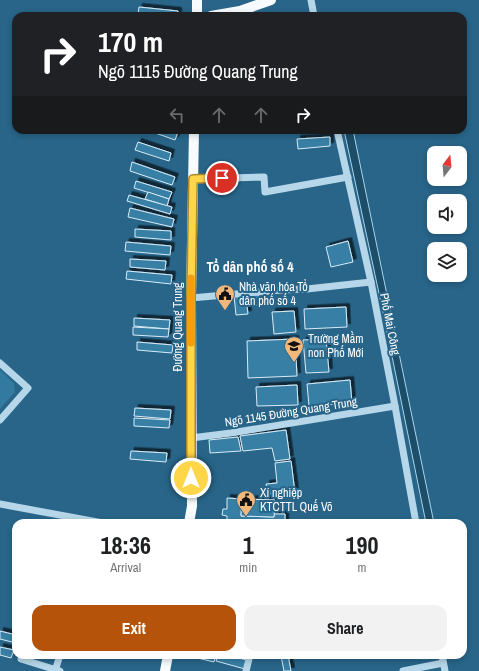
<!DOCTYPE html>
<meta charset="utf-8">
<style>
:root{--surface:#fff;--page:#f2f2f2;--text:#202124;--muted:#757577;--accent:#b45309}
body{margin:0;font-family:"Archivo Narrow",sans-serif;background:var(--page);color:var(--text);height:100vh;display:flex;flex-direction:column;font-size:15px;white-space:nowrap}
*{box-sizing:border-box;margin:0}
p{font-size:13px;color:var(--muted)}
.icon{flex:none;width:22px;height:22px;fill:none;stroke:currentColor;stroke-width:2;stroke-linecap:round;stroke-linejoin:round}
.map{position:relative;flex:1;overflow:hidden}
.panel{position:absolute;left:12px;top:519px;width:455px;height:140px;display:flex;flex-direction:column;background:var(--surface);border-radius:12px;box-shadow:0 2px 6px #0003}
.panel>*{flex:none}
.banner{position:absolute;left:12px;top:12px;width:455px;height:122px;border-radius:12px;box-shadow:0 2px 6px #0003;background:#202124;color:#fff;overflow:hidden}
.needle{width:26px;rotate:16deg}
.tools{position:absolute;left:427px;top:146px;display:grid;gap:8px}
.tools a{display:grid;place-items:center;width:40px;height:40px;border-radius:8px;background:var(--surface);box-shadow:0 2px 6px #0003;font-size:20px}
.pin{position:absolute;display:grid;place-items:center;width:34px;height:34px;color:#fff;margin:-17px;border:2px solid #fff;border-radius:50%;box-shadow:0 1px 4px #0007}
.me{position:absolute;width:44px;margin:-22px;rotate:0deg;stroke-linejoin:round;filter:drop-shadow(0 0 3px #0008)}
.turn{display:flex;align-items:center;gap:14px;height:84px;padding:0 20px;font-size:18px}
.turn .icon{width:52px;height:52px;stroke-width:2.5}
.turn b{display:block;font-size:28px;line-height:34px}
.lanes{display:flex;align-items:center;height:38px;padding:0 20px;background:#0003;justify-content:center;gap:20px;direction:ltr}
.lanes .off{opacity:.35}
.eta{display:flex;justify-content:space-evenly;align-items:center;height:68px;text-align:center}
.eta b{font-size:24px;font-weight:700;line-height:28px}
.primary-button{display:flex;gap:8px;margin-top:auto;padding:8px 20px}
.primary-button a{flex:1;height:46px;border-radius:12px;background:var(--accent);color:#fff;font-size:16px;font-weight:700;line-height:46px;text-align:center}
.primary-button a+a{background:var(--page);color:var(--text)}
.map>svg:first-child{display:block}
.green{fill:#327aa0}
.water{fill:#1c4d69;stroke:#a9d4e9}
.building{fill:#387fa5;stroke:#d8ecf7;filter:url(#shadow)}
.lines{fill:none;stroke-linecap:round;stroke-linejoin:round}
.minor{stroke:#b5d7e9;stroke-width:7}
.major{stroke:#f7fbfe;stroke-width:10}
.route-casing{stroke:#a68a30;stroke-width:10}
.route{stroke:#ffd54a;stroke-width:7}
.slow{stroke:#f59e0b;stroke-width:7}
.labels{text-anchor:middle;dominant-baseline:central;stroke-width:4;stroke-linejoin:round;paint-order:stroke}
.poi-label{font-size:12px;fill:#fff;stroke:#286589;text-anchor:start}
.street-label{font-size:12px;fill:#fff;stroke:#286589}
.quarter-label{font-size:14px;font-weight:bold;fill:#fff;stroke:#286589}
</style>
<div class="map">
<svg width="479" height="671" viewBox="0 0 479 671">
<defs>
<filter id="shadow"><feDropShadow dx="3.5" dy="-3.5" stdDeviation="0" flood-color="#0009"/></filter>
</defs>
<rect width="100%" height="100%" fill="#286589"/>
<path class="green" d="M0 370 14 383 15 392 0 409Z"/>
<path class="water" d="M344 130H353L434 523H426L383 312Z"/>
<g class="building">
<path d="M139 7 178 11V16L138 15Z"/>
<path d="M147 130H174L178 132 175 140Z"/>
<path d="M330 137V146L298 149 297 139Z"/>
<path d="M138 142 171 153 169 161 135 150Z"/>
<path d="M132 162 175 177 172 185 130 171Z"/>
<path d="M136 181 172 192 169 199 134 188Z"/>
<path d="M148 192 169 199 167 206 145 199Z"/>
<path d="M129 195 172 207 170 214 127 201Z"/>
<path d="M130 208 174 219 172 227 128 217Z"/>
<path d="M135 229 171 231V240L135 237Z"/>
<path d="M348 241 353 262 331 267 326 247Z"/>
<path d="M126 242 171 246 170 255 125 251Z"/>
<path d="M130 259 166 261 165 270 130 267Z"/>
<path d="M127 271 172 275 171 284 126 279Z"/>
<path d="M258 294 259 305 247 306 248 314 236 315 234 296Z"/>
<path d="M346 307 347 327 305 329 304 309Z"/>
<path d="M294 311 296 332 274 334 272 312Z"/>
<path d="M134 318 170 320 169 329 134 326Z"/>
<path d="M133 327 169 329 168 337 133 335Z"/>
<path d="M295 339 297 376 248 378 247 341Z"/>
<path d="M326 339 329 372 306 373 303 340Z"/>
<path d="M137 342 173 345 172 353 137 350Z"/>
<path d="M350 380 352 403 309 406 307 384Z"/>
<path d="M297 385 298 405 257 406 256 387Z"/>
<path d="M135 408 171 410 170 419 134 416Z"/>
<path d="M134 418 170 420 169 428 134 426Z"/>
<path d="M286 430 290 459 275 461 272 448 243 451 240 436Z"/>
<path d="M238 437 241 451 210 453 209 440Z"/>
<path d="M131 451 167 453 166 462 130 459Z"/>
<path d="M291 461 295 493 275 496 274 493 268 494 266 484 277 483 275 463Z"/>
<path d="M227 498 242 499 241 516 274 517V514H285V523H232L227 519V516L222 515 223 509H227Z"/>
<path d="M242 499 275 500 274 517 241 516Z"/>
<path d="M0 631 16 635V643L0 639Z"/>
<path d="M0 647 14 650 11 658 0 655Z"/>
<path d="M185 655H216L214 662Z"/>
<path d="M218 655H225L247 660 245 669 216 661Z"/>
<path d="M288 655 291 671H284L281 656Z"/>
</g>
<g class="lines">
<g class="minor">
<path d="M311 0 314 16"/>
<path d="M337 130 371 282 395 406 416 523"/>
<path d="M193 179 264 177 265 192 348 177"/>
<path d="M191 298 281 290 307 289 371 282"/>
<path d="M0 363 28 388 0 420"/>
<path d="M191 438 231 433 395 406"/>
<path d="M0 504 103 523"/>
<path d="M442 655 445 671"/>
<path d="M21 659 60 671"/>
<path d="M55 671 60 655"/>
<path d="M246 671 250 655"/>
<path d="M403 671 443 663"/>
</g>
<g class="major">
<path d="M197 16V0"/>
<path d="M211 16 240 11 271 0"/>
<path d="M189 523 192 506 191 298 194 130"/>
<path d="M165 671 168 655"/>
</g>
</g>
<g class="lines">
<defs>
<path id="route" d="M191 478V298L193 179 222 178"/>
</defs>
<use href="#route" class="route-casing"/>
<use href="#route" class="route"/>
<path class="slow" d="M191 343V278"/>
</g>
<defs>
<symbol id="civic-pin" viewBox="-11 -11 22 30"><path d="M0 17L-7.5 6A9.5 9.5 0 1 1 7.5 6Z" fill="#f1b77b" stroke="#286589"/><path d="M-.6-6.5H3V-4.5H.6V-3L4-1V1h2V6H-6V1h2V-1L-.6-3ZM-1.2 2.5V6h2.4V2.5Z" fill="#111"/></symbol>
<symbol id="school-pin" viewBox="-11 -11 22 30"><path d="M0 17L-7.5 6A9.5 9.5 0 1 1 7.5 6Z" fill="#f1b77b" stroke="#286589"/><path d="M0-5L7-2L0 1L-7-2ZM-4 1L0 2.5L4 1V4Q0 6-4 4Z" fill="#111"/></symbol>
</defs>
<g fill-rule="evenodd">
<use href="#civic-pin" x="214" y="283" width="22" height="30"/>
<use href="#school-pin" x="283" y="335" width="22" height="30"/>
<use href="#civic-pin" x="235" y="489" width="22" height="30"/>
</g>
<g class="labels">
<g class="poi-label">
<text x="239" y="287">Nhà văn hóa Tổ<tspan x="239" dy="14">dân phố số 4</tspan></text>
<text x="308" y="339">Trường Mầm<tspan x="308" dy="14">non Phố Mới</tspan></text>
<text x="260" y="493">Xí nghiệp<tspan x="260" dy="14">KTCTTL Quế Võ</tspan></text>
</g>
<g class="street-label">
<text transform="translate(390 324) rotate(79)">Phố Mai Công</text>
<text transform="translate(178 327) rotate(-90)">Đường Quang Trung</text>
<text transform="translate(291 412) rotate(-9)">Ngõ 1145 Đường Quang Trung</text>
</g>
<g class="quarter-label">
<text x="250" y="267">Tổ dân phố số 4</text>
</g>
</g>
</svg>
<div class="tools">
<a><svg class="needle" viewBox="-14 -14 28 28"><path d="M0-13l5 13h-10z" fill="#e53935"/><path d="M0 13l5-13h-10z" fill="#757577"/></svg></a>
<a><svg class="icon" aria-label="sound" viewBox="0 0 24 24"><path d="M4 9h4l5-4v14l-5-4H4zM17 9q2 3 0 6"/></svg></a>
<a><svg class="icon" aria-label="layers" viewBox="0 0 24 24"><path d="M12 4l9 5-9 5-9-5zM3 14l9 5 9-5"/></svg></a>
</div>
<div class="pin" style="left:222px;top:178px;background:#d93025"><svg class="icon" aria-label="arrive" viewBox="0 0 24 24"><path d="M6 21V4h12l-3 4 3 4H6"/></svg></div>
<svg class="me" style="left:191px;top:478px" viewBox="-20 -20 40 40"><circle r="17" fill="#ffd54a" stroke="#fff" stroke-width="3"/><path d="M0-11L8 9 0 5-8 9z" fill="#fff"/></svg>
<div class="banner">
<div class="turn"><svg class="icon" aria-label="right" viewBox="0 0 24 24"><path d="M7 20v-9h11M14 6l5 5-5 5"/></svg><div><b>170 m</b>Ngõ 1115 Đường Quang Trung</div></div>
<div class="lanes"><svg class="icon off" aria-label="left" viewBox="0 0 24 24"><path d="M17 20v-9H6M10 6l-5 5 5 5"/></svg><svg class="icon off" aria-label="ahead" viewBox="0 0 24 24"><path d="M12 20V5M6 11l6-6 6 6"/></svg><svg class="icon off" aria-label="ahead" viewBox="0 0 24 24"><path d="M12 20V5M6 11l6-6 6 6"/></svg><svg class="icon" aria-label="right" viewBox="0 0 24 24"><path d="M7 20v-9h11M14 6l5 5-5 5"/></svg></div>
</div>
<section class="panel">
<div class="eta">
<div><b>18:36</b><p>Arrival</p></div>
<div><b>1</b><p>min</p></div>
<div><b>190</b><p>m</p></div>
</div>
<div class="primary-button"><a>Exit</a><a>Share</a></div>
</section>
</div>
